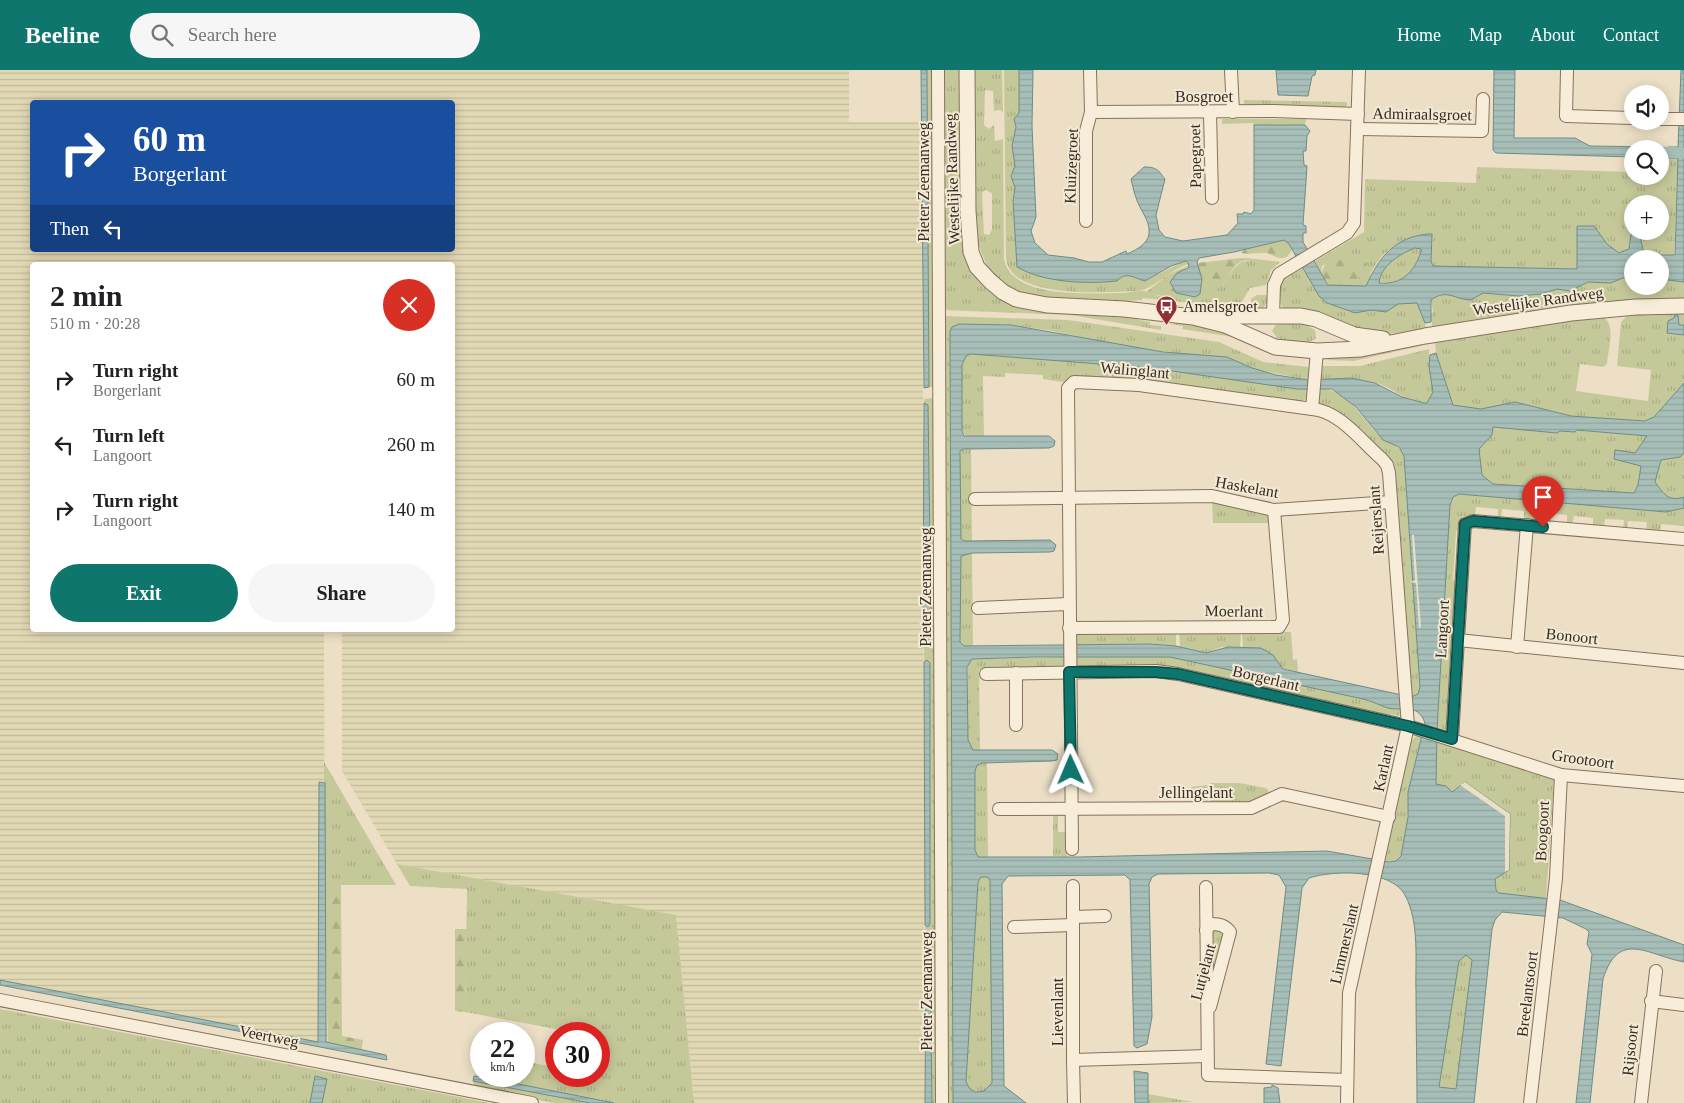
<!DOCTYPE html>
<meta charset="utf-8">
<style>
:root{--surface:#fff;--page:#f6f6f6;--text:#202124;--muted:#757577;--accent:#0f766e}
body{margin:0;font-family:"Times New Roman",serif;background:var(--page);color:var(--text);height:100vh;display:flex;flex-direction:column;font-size:19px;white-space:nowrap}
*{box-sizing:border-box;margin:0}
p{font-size:16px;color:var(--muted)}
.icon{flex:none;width:28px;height:28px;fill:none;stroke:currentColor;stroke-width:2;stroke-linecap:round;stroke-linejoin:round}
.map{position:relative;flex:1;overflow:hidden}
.side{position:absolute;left:30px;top:192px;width:425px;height:370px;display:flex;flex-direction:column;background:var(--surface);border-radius:5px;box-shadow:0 2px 12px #0003}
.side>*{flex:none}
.top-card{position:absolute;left:30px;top:30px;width:425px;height:152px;border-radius:5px;box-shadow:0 2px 12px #0003;background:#1a4fa0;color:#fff;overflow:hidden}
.controls{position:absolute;left:1624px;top:15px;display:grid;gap:10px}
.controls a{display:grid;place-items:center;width:45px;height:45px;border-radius:50%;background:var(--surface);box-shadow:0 2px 12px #0003;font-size:25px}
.speed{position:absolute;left:470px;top:952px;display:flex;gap:10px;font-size:25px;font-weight:700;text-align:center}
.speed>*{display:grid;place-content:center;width:65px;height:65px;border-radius:50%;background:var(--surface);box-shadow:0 2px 12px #0003;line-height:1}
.speed small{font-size:12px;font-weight:400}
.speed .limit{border:8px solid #d22;background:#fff;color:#111}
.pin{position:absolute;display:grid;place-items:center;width:42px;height:42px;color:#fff;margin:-51px -21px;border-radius:50% 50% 50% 0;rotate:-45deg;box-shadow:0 0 5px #0007}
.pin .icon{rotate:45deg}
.me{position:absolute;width:55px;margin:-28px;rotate:359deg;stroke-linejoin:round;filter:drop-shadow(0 0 4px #0008)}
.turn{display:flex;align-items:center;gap:18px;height:105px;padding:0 20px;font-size:22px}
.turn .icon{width:65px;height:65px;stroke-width:2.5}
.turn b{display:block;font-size:35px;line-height:42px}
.then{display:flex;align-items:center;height:48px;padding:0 20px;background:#0003;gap:10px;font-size:19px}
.round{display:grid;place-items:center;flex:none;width:52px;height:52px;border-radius:26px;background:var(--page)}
.headline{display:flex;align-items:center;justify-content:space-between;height:85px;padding:0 20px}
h1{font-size:30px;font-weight:800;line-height:38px}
.cta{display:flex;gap:10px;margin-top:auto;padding:10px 20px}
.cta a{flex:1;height:58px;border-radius:30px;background:var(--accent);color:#fff;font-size:20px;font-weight:800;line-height:58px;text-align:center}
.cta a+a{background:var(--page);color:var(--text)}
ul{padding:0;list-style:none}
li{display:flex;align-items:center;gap:15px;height:65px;padding:0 20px}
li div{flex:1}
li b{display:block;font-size:19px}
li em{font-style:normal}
header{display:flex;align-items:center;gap:30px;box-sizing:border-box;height:70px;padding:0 25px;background:var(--accent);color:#fff}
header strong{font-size:24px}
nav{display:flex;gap:28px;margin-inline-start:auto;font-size:18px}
.search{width:350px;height:45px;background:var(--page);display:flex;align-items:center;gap:12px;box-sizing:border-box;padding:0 18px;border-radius:28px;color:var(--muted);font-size:19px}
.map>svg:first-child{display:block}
.farmland{fill:url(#farmland-rules);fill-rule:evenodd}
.grass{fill:url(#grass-tufts);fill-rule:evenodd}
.forest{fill:url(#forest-firs)}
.park{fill:#c5c99a}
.water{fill:url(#water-rules);stroke:#6e8d85;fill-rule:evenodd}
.pier{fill:#ecdfc6}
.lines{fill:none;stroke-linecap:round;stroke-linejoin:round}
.canal{stroke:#a7bfb8;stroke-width:11}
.minor-casing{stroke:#86725d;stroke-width:14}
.tertiary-casing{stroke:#86725d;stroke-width:17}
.minor{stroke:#f7edd9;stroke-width:12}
.tertiary{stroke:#f7edd9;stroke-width:15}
.route-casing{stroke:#0a4d48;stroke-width:12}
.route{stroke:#0f766e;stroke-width:9}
.labels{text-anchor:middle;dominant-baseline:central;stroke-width:4;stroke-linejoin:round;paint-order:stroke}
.street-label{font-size:16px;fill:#372a20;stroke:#f3ead5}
.poi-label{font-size:16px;fill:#372a20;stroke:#f3ead5;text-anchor:start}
</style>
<header>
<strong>Beeline</strong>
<div class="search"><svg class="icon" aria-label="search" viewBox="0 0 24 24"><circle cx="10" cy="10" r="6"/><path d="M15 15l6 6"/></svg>Search here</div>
<nav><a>Home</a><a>Map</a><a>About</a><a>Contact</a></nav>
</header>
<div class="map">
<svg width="1684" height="1033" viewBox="0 0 1684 1033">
<defs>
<pattern id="farmland-rules" width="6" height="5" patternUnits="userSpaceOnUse" patternTransform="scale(1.25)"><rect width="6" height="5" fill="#e1d8b4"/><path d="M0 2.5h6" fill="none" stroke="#c2ba9a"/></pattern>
<pattern id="grass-tufts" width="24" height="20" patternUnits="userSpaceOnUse" patternTransform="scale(1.25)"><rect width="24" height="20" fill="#c5c99a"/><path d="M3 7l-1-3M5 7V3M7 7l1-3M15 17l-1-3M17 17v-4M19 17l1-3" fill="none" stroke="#aaad84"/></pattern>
<pattern id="forest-firs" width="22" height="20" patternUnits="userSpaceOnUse" patternTransform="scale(1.25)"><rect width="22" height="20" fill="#c5c99a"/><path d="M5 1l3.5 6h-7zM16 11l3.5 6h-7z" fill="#aaad84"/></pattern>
<pattern id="water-rules" width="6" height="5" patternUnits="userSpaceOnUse" patternTransform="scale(1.25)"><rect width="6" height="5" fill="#a7bfb8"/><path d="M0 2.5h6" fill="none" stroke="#90a49e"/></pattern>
</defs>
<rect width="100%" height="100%" fill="#ecdfc6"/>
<path class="farmland" d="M0 0H849V52H922L925 1033H694L676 846 397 794 342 701V560H452V195H32V560H324L325 901 328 978 0 914ZM32 32H452V180H32Z"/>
<g class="grass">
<path d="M927 0H935L936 317H929Z"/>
<path d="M941 0H962L972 202C1002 251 1060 237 1108 243 1122 244 1136 250 1150 252L1149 255 1161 256V260L1071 245 943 240Z"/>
<path d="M972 0H1002L1003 42 1000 40 994 41 993 21 985 20 984 55 989 59 994 55 995 71 1003 69 1004 189C1012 230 1090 223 1122 223 1127 223 1142 220 1145 221 1152 223 1168 232 1176 223L1192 227 1198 226 1202 213C1227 229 1223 205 1240 193 1242 191 1248 191 1251 190L1243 188H1246L1280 192 1271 200 1266 215 1250 218 1240 235H1209L1143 228 1142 230 1113 232 1032 227 1012 219 1000 211 987 196 975 167ZM985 120 992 123V160L989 165 984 164 982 123Z"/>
<path d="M1004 0H1019V43L1014 51 1016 57 1012 76 1015 96 1011 106 1015 118 1013 131 1017 197 1050 209 1068 210 1113 211 1129 205 1145 211 1184 191 1189 194C1170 199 1157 217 1139 221 1107 222 1012 230 1006 189Z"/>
<path d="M1244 30 1347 32V39L1244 38Z"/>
<path d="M1222 49H1306L1305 55 1254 57 1253 53 1222 54Z"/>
<path d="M1668 88H1678L1674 185 1643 184 1639 161H1660V134H1632V159L1629 179 1619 183 1607 174 1594 156 1577 199 1433 196 1431 191 1432 165 1428 164C1405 166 1385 178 1373 199 1370 204 1369 211 1365 217H1351L1362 203 1333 189 1322 196 1321 203 1315 191 1364 162 1365 109 1476 113 1477 97 1632 102V106H1660V103H1667Z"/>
<path d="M1415 178 1421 179V182C1414 202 1402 215 1379 212 1382 195 1400 184 1415 178Z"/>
<path d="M1296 198 1298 201 1302 198 1319 226 1327 233 1350 242 1371 240 1386 242 1398 234 1417 233 1424 247 1426 259 1380 265 1284 240 1279 231 1280 211Z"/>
<path d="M1632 204V216H1660V209L1684 212V230C1600 229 1516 246 1433 258L1430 246 1433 241 1431 230C1449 217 1468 234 1482 223L1518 226 1541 224 1557 219 1570 221 1588 212 1611 213Z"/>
<path d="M1257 225H1269C1268 237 1261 240 1251 241V229Z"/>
<path d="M1684 241V255H1679L1677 249 1670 250 1667 263 1684 265V313L1654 347 1645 351 1571 346 1515 332 1481 339 1453 335 1436 283 1435 270 1538 254 1604 247C1616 257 1608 280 1607 294L1603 297 1580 294 1576 321 1648 331 1651 300 1617 296 1621 252 1628 245Z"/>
<path d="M943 246 1068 250 1219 272 1263 292 1309 297 1308 310 1179 284 1105 273 1053 261 1011 255 959 254 950 262 953 1033H946Z"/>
<path d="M1202 253 1240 268 1182 259 1183 256 1170 254Z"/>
<path d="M1277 253C1290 253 1304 252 1315 260L1316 268C1307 277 1288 272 1277 268L1272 261Z"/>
<path d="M1427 270 1428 274 1354 291 1324 290Z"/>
<path d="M1429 279 1433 322 1427 333C1406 334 1392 316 1373 312 1355 308 1338 310 1319 309L1320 298 1323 296H1360Z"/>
<path d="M971 284 1151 298 1308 319 1307 329 1301 331 1155 313 1156 301 1154 313 1063 312 1043 309V305L1005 303V307L983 306 984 367H967L962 361V295L966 286Z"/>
<path d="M1319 318C1347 320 1360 345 1378 365 1387 374 1398 373 1404 386L1420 617 1418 624 1412 627 1393 403 1319 333Z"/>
<path d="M932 328 936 332 939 1033H932L930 874 926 872 925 855 928 857 924 573 929 572 931 546 928 335 924 333V329Z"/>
<path d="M1493 357 1557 363 1560 361 1575 362 1577 360 1648 366 1635 383 1615 381 1614 389 1641 395 1638 415 1634 423 1493 414 1482 405 1479 379 1492 365Z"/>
<path d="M971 379 972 471H965L960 467 959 385 962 380Z"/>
<path d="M1684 383V427L1674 430 1666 426 1655 412 1661 390 1680 387Z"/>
<path d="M1459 424 1666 442 1684 438V456L1661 454 1660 463 1646 462 1647 452 1628 451 1627 460H1623L1624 450 1605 449 1604 458 1593 457V448L1574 446 1572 455H1567V445L1545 443 1543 452 1524 451V441L1502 439 1501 449 1498 448V439L1476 437 1475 446H1462L1460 461H1456L1453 510 1457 511 1447 660 1442 662 1437 660 1450 435 1453 427Z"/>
<path d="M1212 430 1269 445 1272 453H1213Z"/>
<path d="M972 483 973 577 964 576 960 572V489L963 484Z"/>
<path d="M1176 560V576L1149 574 1076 576V561Z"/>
<path d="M1179 560 1241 561 1240 577H1221L1206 583 1183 578 1180 577Z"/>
<path d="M1250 561 1291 562 1293 590 1297 589 1298 602 1280 598C1266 578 1269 579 1243 577L1242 563Z"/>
<path d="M1065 587 1066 599 979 600 980 680H973L968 671V592L972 589Z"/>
<path d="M1076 587H1170L1189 590 1363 629 1385 637 1400 638 1401 643 1398 646 1391 644 1390 647 1372 643V641L1175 599 1076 598Z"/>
<path d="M1417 665 1422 666C1417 684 1412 702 1409 720 1406 738 1411 778 1396 791H1383L1409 670H1412Z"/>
<path d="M1436 672 1554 710 1546 829 1499 823 1496 821 1495 809 1504 803 1460 715 1452 722 1446 716 1436 714Z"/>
<path d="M324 692 396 815H324Z"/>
<path d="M987 692 988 788 978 787 975 780V701L978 693Z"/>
<path d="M1210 713H1239L1266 718 1270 723 1254 733H1210L1212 722 1210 721Z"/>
<path d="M1064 743 1063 746H1058V762H1067V787L1056 786 1053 787V744Z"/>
<path d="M397 794 676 845 694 1033H614L483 1007 524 1006V991L553 997 556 983V1006H599V964H561V960L465 942 467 819 410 816Z"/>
<path d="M981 807H988L990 811 992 1013C987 1023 978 1023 970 1019L966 1012 978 812Z"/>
<path d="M1218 859 1225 865 1214 918 1211 863Z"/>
<path d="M1468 885 1472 890 1456 1019 1439 1017 1459 891 1462 886Z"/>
<path d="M0 939 490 1033H322L327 1009 315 1007 310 1033H0Z"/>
<path d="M473 1011 590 1033H555L475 1018Z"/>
<path d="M1148 1024 1193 1032 1148 1033Z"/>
</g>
<g class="forest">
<path d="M1282 170 1288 172 1292 180 1287 187C1277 190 1275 186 1267 183 1262 182 1249 185 1241 183L1244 180Z"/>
<path d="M1241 188 1252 189C1249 191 1243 190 1240 192 1223 203 1229 230 1202 213L1197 193Z"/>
<path d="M1333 189C1344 192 1354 188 1365 191L1367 194 1362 203 1351 217 1330 216 1321 203 1327 190Z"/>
<path d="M1189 195 1170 212 1176 223 1174 225 1169 227 1145 223 1169 204Z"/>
<path d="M324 815H341L342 966 363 970 361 984 328 978Z"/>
<path d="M455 859H467L465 942 455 941Z"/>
</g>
<path class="park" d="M1209 715 1208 731 1194 727 1191 717Z"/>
<g class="water">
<path d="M921 0H927L929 317 924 318Z"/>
<path d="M1019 0H1033L1032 56 1036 147 1031 161 1035 173 1048 185 1074 188 1089 192H1102L1126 181 1127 184C1153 173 1154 161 1141 139 1136 131 1133 118 1131 109L1144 97C1159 97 1159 102 1165 109L1156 145 1159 160 1165 167 1183 171 1227 165 1238 153 1237 144H1243L1244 142 1251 144 1254 140V55H1305L1310 61 1307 66 1306 81H1303L1304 95 1307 96 1303 155 1306 156V163H1303V172L1328 215 1366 216C1379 187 1395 167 1428 164H1432L1431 191 1433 196 1577 199V156H1594L1607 174 1619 183 1629 179 1632 158V161H1639L1644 185H1675L1678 88H1668V77H1678L1681 0H1684V212L1660 209V189H1632V204L1611 213 1588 212 1570 221 1557 219 1541 224 1518 226 1483 223 1471 230C1455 230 1447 218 1431 230V252L1425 253 1417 233 1398 234 1386 242 1371 240 1355 243 1327 233 1319 226 1289 174 1284 170 1234 182 1199 188 1197 192 1202 209 1200 224 1195 227 1176 223 1170 212 1177 203 1188 198 1189 194 1186 191 1171 196 1145 211C1135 209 1127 200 1117 211 1086 214 1045 213 1017 197L1013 131 1015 118 1011 106 1015 96 1012 76 1016 57 1014 49 1019 43ZM1415 178 1421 179V182C1414 202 1402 215 1379 213 1381 195 1400 184 1415 178Z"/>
<path d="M1276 0H1316L1315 5 1312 6 1308 26 1278 25Z"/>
<path d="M1494 0H1515L1514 68H1575L1590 76 1662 77 1661 88 1660 79H1632V87L1496 83 1493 80Z"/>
<path d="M1675 245H1678L1679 255H1684V265L1667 263 1668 251 1674 248Z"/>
<path d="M959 254 1011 255 1163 282 1227 287 1252 298 1276 305 1308 310 1351 308 1375 313 1402 327 1424 333H1427L1433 322 1429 297 1430 285 1436 283 1453 335 1481 339 1515 332 1571 346 1645 351 1654 347 1684 313V383L1680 387 1661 390 1655 412C1664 424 1668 432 1684 427V438L1666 442 1459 424 1453 427 1450 435 1437 660 1436 714 1446 716 1452 722 1465 712 1510 744 1509 800 1495 809 1496 820 1499 823 1560 830 1684 875V892C1647 885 1619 859 1603 909L1590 1033H1576L1592 884 1587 874 1589 862 1586 859 1563 848 1502 842 1495 850 1492 859 1474 1033H1417C1417 996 1416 959 1416 923 1415 892 1420 853 1405 825 1391 799 1333 800 1309 808L1302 818 1281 996 1266 994 1286 817 1279 805 1269 803 1158 804 1152 807 1149 814 1152 947 1147 974 1137 978 1134 976 1130 810 1125 805 1008 806 1002 814 1004 1016 1026 1033H953L950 261 952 257ZM971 284 1151 298 1297 319H1332L1356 337 1383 370 1399 377 1404 386 1420 617 1418 624 1411 627 1283 599 1273 585 1261 578 1228 577 1206 583 1176 576 1149 574 964 576 960 572 961 486 972 483 1050 482 1054 481 1056 475 1050 470 965 471 961 469 960 381 964 379 1049 378 1054 376 1055 371 1049 366H964L962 361V295L966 286ZM1493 357 1557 363 1560 361 1575 362 1577 360 1647 366 1635 383 1615 380 1614 389 1641 396 1638 415 1634 423 1493 414 1482 405 1479 379 1492 365ZM1033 587H1170L1363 629C1371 631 1377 634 1385 637 1401 643 1417 631 1425 653L1408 722V747L1401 786 1396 791 1389 792 1327 781 1078 787H978L975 780V701L977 695 982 693 1052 691 1057 690 1058 684 1052 680H973L968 670 967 597 972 589ZM981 807H988L990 811 992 1013 984 1021 976 1022 970 1019 966 1012 978 812ZM1466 885 1472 890 1456 1019 1439 1017 1459 891Z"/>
<path d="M924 333 928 335 931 546 929 571 926 574 923 571Z"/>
<path d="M927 590 930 593V854L928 857 925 855 924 592Z"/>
<path d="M319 712 325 713 326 972 386 985 387 990 0 915V910L318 972Z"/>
<path d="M926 872 930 874 932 1033H925Z"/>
<path d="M1134 1001 1148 1003V1033H1135Z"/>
<path d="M315 1006 327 1009 322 1033H310Z"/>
<path d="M474 1006 483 1007 614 1033H590L473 1011Z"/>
<path d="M1272 1015 1278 1018 1280 1033H1264V1018L1272 1017Z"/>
</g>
<g class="pier">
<path d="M1412 465H1414L1421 557 1419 558 1416 513 1410 512 1415 510Z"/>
<path d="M1465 712 1510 744 1509 800 1505 802V746L1460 715Z"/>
</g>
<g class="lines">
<path class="canal" d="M1660 82 1684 83"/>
<defs>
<g id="minor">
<path d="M938 0 942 1033"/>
<path d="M1090 0 1091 42 1274 41 1358 44"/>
<path d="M1231 0 1233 42"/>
<path d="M1567 0 1566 46 1632 48"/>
<path d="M1210 43 1212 128"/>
<path d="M1660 49H1684"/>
<path d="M1359 59 1482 61 1483 29"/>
<path d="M1086 151V61L1091 42"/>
<path d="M1273 245 1274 215 1279 204 1347 163 1354 153 1359 0"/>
<path d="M1317 281 1312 339C1340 341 1362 372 1382 389L1387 395 1389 403 1408 656 1349 923 1347 1033"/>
<path d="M975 429 1212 426 1274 440 1391 432"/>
<path d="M978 538 1068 534"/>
<path d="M1069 558 1279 557 1283 550 1274 440"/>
<path d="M1458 570 1684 593"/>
<path d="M1517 577 1527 455"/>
<path d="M1016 603V655"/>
<path d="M986 604 1156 601 1178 604 1408 656 1561 705 1684 716"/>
<path d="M1452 669 1465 454 1473 451 1684 469"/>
<path d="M999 739 1251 738 1282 724 1389 747"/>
<path d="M1072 779 1068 318 1074 312 1139 315 1312 339"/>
<path d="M1073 816V990L1207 986"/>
<path d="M1206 817 1208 1005 1347 1010"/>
<path d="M1073 847 1105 846"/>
<path d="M1014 857 1073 855"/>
<path d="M1206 860 1211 854C1219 854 1225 855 1230 862L1210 937"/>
<path d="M0 930 532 1033"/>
<path d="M1651 931 1684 935"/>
<path d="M1073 990 1074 1033"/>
<path d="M1530 1033 1556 808 1561 705"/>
<path d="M1641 1033 1656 901"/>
</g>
<g id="tertiary">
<path d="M967 0 968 141 971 182 977 197 990 211 1003 222 1016 229 1047 235 1124 239 1193 247 1225 255 1275 277 1317 281 1361 279 1425 266 1571 243 1636 237 1684 236"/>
<path d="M1207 246H1301L1316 249 1354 265 1383 269"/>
</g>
</defs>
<use href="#minor" class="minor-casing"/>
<use href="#tertiary" class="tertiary-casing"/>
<use href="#minor" class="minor"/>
<use href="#tertiary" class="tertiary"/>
</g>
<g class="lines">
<defs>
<path id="route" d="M1071 700 1069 602H1156L1178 604 1408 656 1452 669 1465 454 1473 451 1543 457"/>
</defs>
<use href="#route" class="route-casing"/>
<use href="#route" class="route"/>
</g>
<defs>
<symbol id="bus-pin" viewBox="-11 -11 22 30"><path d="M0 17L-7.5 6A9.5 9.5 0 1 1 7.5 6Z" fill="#913033" stroke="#f3ead5"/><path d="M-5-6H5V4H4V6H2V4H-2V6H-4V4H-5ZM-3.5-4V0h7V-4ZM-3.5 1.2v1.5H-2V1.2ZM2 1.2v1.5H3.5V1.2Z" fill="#fff"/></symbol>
</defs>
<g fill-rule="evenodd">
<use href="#bus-pin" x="1154" y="224" width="25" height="34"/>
</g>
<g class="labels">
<g class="street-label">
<text x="1204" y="26">Bosgroet</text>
<text transform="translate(1422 44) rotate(1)">Admiraalsgroet</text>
<text transform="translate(1195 86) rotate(-91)">Papegroet</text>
<text transform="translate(1071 96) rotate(-88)">Kluizegroet</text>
<text transform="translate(952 109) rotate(-92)">Westelijke Randweg</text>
<text transform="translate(923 112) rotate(-90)">Pieter Zeemanweg</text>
<text transform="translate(1538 231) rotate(-8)">Westelijke Randweg</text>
<text transform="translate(1135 300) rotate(5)">Walinglant</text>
<text transform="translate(1247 417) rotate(10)">Haskelant</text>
<text transform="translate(1376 450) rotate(-94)">Reijerslant</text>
<text transform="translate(925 517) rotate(-90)">Pieter Zeemanweg</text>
<text transform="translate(1234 541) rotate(1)">Moerlant</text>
<text transform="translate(1442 559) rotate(-87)">Langoort</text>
<text transform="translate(1572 566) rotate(6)">Bonoort</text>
<text transform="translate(1266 608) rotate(13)">Borgerlant</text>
<text transform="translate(1583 689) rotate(8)">Grootoort</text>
<text transform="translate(1383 698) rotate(-78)">Karlant</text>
<text x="1196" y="722">Jellingelant</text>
<text transform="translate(1542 761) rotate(-87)">Boogoort</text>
<text transform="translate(1344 874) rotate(-77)">Limmerslant</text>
<text transform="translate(1203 902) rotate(-75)">Lutjelant</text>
<text transform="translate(926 921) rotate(-90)">Pieter Zeemanweg</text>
<text transform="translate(1527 924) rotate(-83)">Breelantsoort</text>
<text transform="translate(1057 942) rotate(-90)">Lievenlant</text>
<text transform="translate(269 966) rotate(11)">Veertweg</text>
<text transform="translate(1630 980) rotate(-84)">Rijsoort</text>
</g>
<g class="poi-label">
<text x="1183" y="236">Amelsgroet</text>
</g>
</g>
</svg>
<div class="controls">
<a><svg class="icon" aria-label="sound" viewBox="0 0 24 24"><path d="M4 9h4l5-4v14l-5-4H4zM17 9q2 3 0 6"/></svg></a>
<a><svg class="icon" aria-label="search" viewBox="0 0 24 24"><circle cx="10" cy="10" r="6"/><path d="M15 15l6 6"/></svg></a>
<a>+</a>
<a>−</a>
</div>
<div class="speed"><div>22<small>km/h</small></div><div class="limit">30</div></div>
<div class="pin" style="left:1543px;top:457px;background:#d93025"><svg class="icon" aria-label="arrive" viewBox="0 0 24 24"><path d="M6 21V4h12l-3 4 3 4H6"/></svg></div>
<svg class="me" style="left:1071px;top:700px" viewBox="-20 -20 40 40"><path d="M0-17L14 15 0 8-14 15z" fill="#0f766e" stroke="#fff" stroke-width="4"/></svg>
<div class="top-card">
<div class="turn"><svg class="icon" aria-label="right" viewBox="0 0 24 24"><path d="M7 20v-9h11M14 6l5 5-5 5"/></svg><div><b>60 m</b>Borgerlant</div></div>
<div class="then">Then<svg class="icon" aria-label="left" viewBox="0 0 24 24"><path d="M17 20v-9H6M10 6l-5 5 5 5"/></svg></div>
</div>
<section class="side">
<div class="headline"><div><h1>2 min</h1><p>510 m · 20:28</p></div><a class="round" style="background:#d93025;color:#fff"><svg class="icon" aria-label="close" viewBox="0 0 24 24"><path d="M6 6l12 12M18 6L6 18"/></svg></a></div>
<ul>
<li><svg class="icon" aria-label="right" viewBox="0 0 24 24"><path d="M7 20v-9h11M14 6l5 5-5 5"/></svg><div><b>Turn right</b><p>Borgerlant</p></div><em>60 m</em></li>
<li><svg class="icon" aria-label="left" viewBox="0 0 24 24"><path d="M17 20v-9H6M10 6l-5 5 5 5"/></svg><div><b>Turn left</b><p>Langoort</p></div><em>260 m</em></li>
<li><svg class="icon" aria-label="right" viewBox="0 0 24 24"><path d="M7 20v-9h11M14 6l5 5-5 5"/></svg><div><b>Turn right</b><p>Langoort</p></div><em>140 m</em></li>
</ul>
<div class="cta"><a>Exit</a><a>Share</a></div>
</section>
</div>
